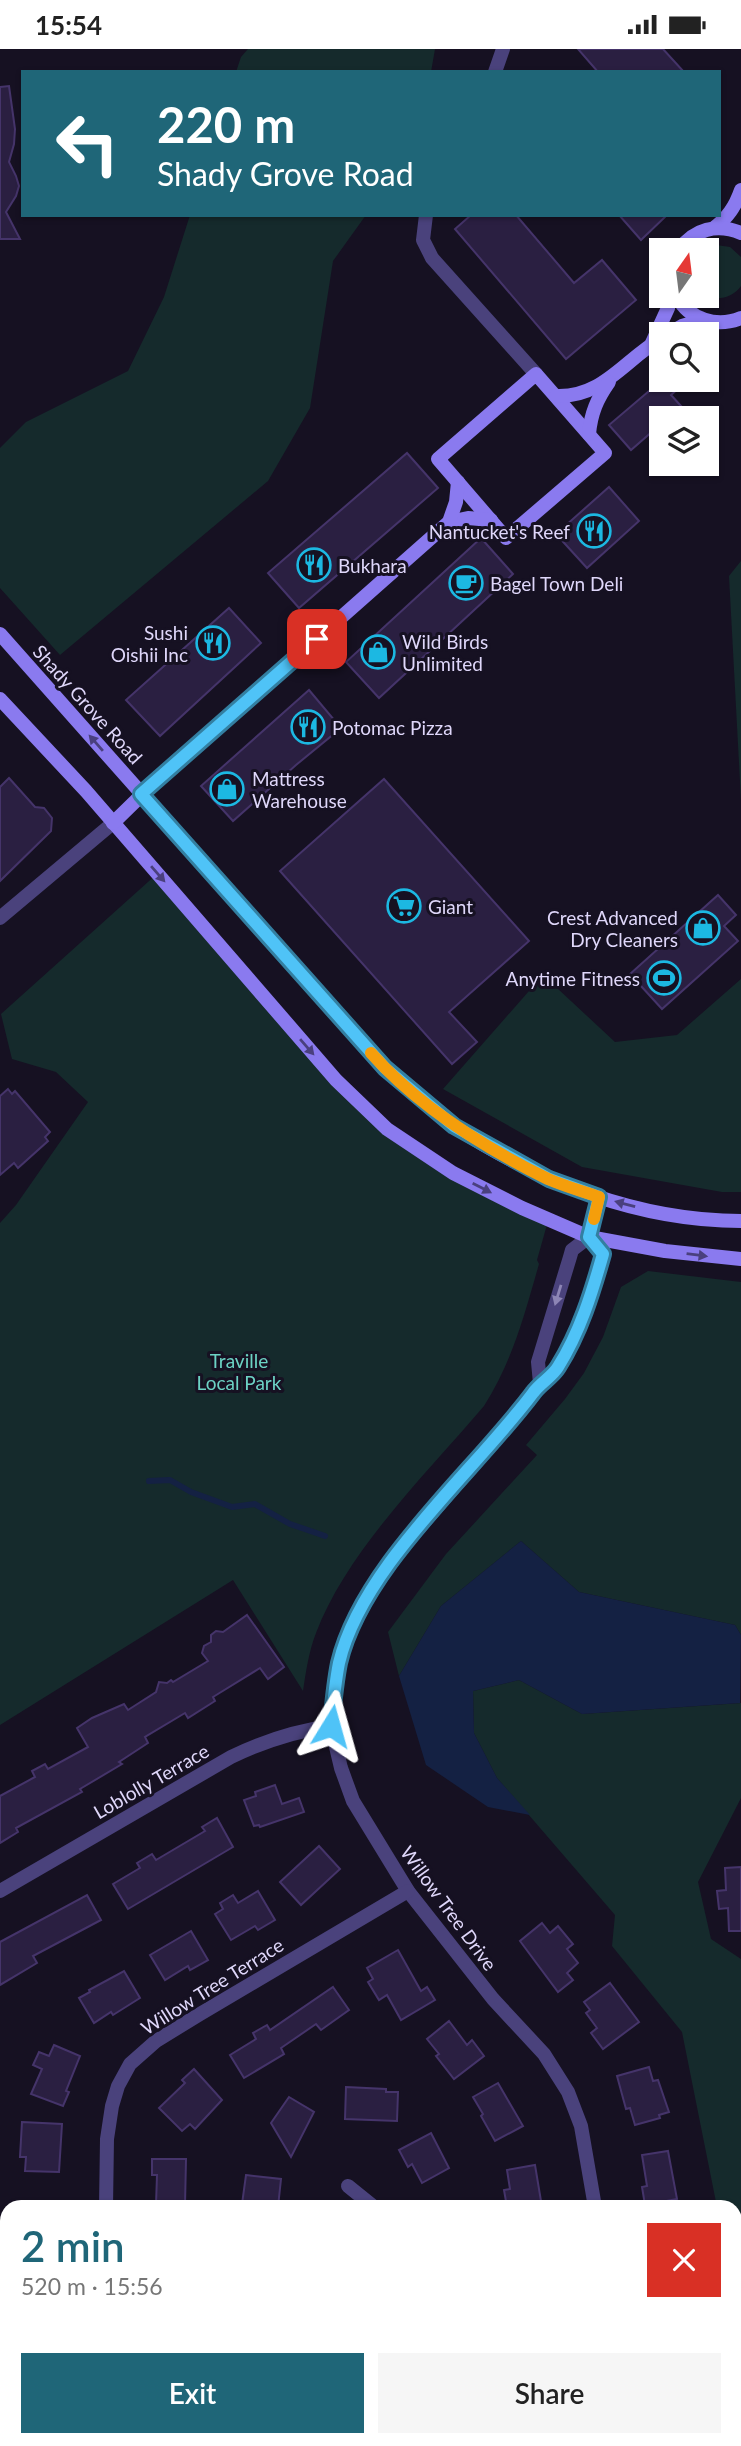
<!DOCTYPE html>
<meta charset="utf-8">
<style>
:root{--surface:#fff;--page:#f6f6f6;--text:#222;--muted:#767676;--accent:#1f6678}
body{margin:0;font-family:Lato,sans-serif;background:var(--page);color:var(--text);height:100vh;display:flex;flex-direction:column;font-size:26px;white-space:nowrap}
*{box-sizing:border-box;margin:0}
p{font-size:23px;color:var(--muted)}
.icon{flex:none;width:38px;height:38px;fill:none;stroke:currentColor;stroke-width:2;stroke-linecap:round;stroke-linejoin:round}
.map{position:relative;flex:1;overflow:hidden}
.panel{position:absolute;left:0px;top:2151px;width:742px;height:247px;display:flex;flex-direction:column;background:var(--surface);border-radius:21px 21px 0 0;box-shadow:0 2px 5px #0004}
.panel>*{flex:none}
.hud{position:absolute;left:21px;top:21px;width:700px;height:147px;border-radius:0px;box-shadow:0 2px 5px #0004;background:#1f6678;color:#fff;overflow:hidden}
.needle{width:46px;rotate:14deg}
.buttons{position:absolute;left:649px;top:189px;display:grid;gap:14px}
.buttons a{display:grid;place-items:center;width:70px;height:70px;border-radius:0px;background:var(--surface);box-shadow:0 2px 5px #0004;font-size:35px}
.pin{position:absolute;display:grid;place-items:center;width:60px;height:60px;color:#fff;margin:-30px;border-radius:14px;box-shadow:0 4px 10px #0006}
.me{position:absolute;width:77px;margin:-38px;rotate:8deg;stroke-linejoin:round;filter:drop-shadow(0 0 5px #0008)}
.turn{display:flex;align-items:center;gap:24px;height:147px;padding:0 21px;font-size:32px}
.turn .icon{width:91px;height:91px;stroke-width:2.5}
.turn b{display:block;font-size:49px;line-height:60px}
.round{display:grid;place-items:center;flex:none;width:74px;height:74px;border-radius:0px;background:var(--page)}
.head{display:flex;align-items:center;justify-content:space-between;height:119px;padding:0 21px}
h1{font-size:42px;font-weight:600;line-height:52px;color:var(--accent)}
.action{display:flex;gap:14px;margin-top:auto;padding:14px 21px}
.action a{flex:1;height:80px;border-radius:0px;background:var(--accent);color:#fff;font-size:28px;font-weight:600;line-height:80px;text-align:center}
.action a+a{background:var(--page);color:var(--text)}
.status{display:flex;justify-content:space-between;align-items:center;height:49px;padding:0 35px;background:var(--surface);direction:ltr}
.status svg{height:19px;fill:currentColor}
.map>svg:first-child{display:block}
.green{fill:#152a2c}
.water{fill:#142143}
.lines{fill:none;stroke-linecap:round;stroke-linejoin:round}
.stream{stroke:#142143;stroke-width:6}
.building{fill:#2a1f41;stroke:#45346a;stroke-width:2}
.street{stroke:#4a427c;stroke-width:14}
.secondary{stroke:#8a7aef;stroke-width:14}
.oneway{fill:#4a407e}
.oneway2{fill:#8d85b5}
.route-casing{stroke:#337fa1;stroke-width:18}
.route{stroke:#4fc3f7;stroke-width:12}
.slow{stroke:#f59e0b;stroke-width:12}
.labels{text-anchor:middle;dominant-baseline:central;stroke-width:6;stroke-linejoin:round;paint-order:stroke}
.poi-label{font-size:19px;fill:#dfd7fa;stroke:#161122;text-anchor:start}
.street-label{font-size:19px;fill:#dfd7fa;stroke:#161122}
.park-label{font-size:19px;fill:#6cd2c4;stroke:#161122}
</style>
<div class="status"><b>15:54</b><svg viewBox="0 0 49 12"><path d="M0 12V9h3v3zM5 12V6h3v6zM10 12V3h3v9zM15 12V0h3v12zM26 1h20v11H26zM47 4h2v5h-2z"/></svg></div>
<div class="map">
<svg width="741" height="2397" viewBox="0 0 741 2397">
<rect width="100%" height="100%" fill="#161122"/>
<g class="green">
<path d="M248 0H435L431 23H236L241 8Z"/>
<path d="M190 166H366L333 212 310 359 268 432 60 606 0 539V399L26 373 128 322 164 248Z"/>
<path d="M716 196 730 198 741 208V237C732 249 719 252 705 247L707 201H702Z"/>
<path d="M741 512V751L729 527Z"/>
<path d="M158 824 387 1080 548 1172 537 1211 539 1215C524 1267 513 1311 484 1357 427 1424 347 1502 316 1584 309 1602 306 1622 303 1642L233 1531 0 1676V1174L16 1156 88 1053 56 1023 12 1010 1 965Z"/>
<path d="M543 926 615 993 677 986 741 930V1143H722L582 1118 443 1040Z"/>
<path d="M648 1222 741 1233V1586L735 1576 579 1543 521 1492 441 1557 399 1627 388 1583 446 1505 537 1406 526 1396 565 1350 584 1324 603 1288 621 1238Z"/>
<path d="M519 1631 582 1665 741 1654V1749L698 1833 711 1890 741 1910V2294L735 2255V2158H717L682 1983 612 1897 615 1866 497 1729 474 1684 473 1642Z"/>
</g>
<path class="water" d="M521 1492 579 1543 735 1576 741 1586 740 1654 582 1665 519 1631 473 1642 474 1684 497 1729 530 1766 488 1758 426 1716 399 1627 441 1557Z"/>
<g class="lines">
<path class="stream" d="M149 1432 170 1431 191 1443 232 1458 255 1455 290 1475 325 1487"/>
</g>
<g class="building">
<path d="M578 0H663L684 23H598Z"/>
<path d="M9 37 15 80 14 95 9 113 16 127 19 137 16 147 6 163 20 190H0V38Z"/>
<path d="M471 166H516L574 234 602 211 636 251 566 310 455 180Z"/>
<path d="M619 166H667L641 191Z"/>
<path d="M662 331H688L671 346 681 357 667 369H662V374L631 401 609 376Z"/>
<path d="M407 404 438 439 299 559 268 524Z"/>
<path d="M609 438 639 472 587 519 556 485Z"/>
<path d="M481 489 513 525 379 649 346 613Z"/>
<path d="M229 559 261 594 160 687 126 651Z"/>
<path d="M309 641 341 679 296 716 233 772 201 737Z"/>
<path d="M9 729 35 758 44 759 52 769 51 782 0 832V738Z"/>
<path d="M384 730 529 892 449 963 477 993 452 1015 280 822Z"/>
<path d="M718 846 736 866 724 877 738 892 662 960 630 925Z"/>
<path d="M8 1040 12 1045 15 1042 50 1083 45 1088 48 1092 18 1119 14 1114 0 1126V1047Z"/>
<path d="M247 1566 284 1618 268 1630 260 1619 213 1648 215 1652 188 1669 185 1664 145 1688 148 1694 119 1713 122 1715 80 1740 82 1743 16 1779 18 1783 0 1794V1747L35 1728 32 1722 45 1715 48 1720 88 1698 77 1679 92 1669 124 1655 128 1661 156 1643 159 1633 167 1634 171 1631 173 1633 208 1612 202 1604 204 1597 211 1593V1586L216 1582 223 1583Z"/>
<path d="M275 1736 282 1755 299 1749 304 1763 260 1778 259 1776 254 1777 244 1751 256 1747 255 1743Z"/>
<path d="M217 1769 233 1798 128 1860 113 1835 140 1819 137 1814 152 1805 156 1811 205 1782 202 1778Z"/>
<path d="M319 1797 340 1820 301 1856 280 1833Z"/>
<path d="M741 1818V1882H729L728 1859 719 1860 717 1842 726 1841 725 1819Z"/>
<path d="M258 1842 275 1871 258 1881 255 1877 231 1891 215 1865 223 1860 220 1854 233 1846 238 1854Z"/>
<path d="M87 1846 101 1871 33 1907 37 1914 0 1936V1893Z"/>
<path d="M542 1874 550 1884 558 1877 573 1895 567 1900 578 1914 567 1924 573 1931 558 1943 520 1892Z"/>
<path d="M191 1882 208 1911 190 1921 188 1917 165 1931 150 1906Z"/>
<path d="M398 1901 421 1942 427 1938 435 1951 401 1971 387 1946 379 1951 368 1933 373 1930 367 1919Z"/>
<path d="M124 1922 140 1949 113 1966 111 1963 94 1974 79 1949 90 1943 89 1941Z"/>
<path d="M610 1934 639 1973 603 2000 591 1984 597 1979 586 1964 590 1961 584 1953Z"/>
<path d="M333 1938 349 1961 321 1981 316 1975 281 1999 284 2005 244 2029 230 2006 256 1990 253 1984 267 1976 270 1981Z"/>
<path d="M449 1972 467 1996 472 1991 484 2007 454 2030 436 2007 439 2005 427 1990Z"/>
<path d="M54 1996 80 2007 66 2042 69 2043 63 2057 31 2045 42 2020 33 2016 39 2003 49 2007Z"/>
<path d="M649 2018 653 2032 658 2031 669 2063 659 2066 660 2069 635 2076 630 2059 626 2060 617 2027Z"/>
<path d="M194 2020 222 2051 195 2080 190 2075 182 2082 159 2059 185 2034 182 2031Z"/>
<path d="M498 2034 523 2077 495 2092 481 2067 483 2065 473 2048Z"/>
<path d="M346 2038 386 2040V2043H398L397 2072 345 2070Z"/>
<path d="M289 2048 314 2063 291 2108 271 2074Z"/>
<path d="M22 2073 62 2075 59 2123 25 2122 26 2108H20Z"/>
<path d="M431 2084 449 2119 422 2134 412 2115 408 2118 399 2101Z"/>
<path d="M668 2102 677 2150 645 2156 642 2138 647 2137 642 2106Z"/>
<path d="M152 2110H186L185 2156H156L157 2126H152Z"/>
<path d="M535 2116 542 2158H507L504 2141 510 2140 507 2121Z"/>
<path d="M246 2126 281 2130 278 2158H250L242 2155Z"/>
</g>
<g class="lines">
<g class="street">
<path d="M495 23 503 0"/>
<path d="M426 166 423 191 432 209 536 325"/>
<path d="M0 869 113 774"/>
<path d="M589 1188 602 1205 584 1266 571 1297 556 1322 540 1334 509 1375 395 1507 369 1547 351 1581 339 1614 331 1677 341 1719 353 1752 408 1842 493 1950 544 2005 568 2043 581 2077 595 2158"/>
<path d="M540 1334 538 1313 570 1208 572 1201 589 1188 599 1148"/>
<path d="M0 1842 231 1708C264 1692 295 1682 331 1677"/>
<path d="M348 2137 374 2158"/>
<path d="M106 2158 107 2090 112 2057 118 2037 130 2015 156 1992 200 1965 408 1842"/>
<path d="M105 2390 106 2397"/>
<path d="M615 2390 635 2397"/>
<path d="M342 2397 347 2390"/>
</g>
<g class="secondary">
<path d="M714 179C728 168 735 158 741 141"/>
<path d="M679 201C694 180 717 174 741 184"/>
<path d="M677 247C689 271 717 279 741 269"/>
<path d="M668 285 682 277 702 271"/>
<path d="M652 294 668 259 670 247"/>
<path d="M536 325 605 404 506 489 438 410Z"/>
<path d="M556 347C603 349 625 310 662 289"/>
<path d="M589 385C591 364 597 350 609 333"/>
<path d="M449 473 468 469 491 471"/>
<path d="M0 585 385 1019C408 1038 430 1061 455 1078 539 1133 639 1172 741 1172"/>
<path d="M0 650 86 742 336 1031 387 1080 453 1124 522 1159 589 1188 665 1202 741 1210"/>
<path d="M113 774 156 732 449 473 456 453 458 433"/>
</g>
</g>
<defs><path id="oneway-solid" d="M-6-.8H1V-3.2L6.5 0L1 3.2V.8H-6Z" transform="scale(1.75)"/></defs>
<g class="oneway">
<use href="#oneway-solid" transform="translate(96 694) rotate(-131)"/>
<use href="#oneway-solid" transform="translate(158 825) rotate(49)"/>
<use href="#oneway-solid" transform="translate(307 998) rotate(49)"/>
<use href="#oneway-solid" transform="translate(482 1139) rotate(27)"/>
<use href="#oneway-solid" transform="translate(625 1155) rotate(-165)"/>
<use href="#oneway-solid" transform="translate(697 1206) rotate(7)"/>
</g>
<use class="oneway2" href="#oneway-solid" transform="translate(558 1246) rotate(107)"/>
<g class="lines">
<defs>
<path id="route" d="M317 590 141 745 385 1019 454 1077 549 1130 599 1148 589 1188 603 1205C592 1244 580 1283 558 1318 552 1328 540 1334 533 1344 473 1424 362 1517 339 1614 335 1634 333 1656 331 1677"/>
</defs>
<use href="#route" class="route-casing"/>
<use href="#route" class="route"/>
<path class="slow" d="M371 1004C419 1058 483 1098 548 1130 564 1137 582 1142 599 1148L594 1170"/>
</g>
<defs>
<symbol id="restaurant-ring" viewBox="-11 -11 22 22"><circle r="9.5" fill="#161122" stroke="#1cb8e2" stroke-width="1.5"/><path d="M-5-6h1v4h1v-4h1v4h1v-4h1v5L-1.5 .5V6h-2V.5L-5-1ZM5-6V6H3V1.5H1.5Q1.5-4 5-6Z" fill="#1cb8e2"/></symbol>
<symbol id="cafe-ring" viewBox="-11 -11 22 22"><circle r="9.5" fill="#161122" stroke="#1cb8e2" stroke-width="1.5"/><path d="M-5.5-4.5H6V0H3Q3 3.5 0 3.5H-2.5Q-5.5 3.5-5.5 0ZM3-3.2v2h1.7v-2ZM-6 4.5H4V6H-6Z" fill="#1cb8e2"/></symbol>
<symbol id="shop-ring" viewBox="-11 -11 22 22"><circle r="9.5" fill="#161122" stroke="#1cb8e2" stroke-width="1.5"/><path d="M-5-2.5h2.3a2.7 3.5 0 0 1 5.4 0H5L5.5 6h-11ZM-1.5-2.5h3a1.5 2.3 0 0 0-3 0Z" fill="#1cb8e2"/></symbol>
<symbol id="supermarket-ring" viewBox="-11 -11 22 22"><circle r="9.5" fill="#161122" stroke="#1cb8e2" stroke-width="1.5"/><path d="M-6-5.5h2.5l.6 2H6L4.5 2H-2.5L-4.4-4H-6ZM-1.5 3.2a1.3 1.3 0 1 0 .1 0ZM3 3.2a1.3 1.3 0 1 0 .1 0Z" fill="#1cb8e2"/></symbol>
<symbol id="stadium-ring" viewBox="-11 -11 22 22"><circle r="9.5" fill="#161122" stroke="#1cb8e2" stroke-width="1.5"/><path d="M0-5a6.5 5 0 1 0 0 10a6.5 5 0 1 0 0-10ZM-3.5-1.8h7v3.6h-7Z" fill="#1cb8e2"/></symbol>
</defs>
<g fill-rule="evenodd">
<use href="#restaurant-ring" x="575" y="463" width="38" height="38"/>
<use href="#restaurant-ring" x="295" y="497" width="38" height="38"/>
<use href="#cafe-ring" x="447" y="515" width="38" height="38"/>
<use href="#restaurant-ring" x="194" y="575" width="38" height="38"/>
<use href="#shop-ring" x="359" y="584" width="38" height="38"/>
<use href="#restaurant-ring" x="289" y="659" width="38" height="38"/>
<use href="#shop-ring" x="208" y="721" width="38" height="38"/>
<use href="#supermarket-ring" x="385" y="838" width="38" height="38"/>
<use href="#shop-ring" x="684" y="860" width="38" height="38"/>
<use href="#stadium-ring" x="645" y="910" width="38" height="38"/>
</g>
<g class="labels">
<g class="poi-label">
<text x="570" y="482" text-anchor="end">Nantucket's Reef</text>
<text x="338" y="516">Bukhara</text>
<text x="490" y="534">Bagel Town Deli</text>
<text x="188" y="583" text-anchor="end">Sushi<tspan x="188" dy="22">Oishii Inc</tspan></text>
<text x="402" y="592">Wild Birds<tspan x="402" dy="22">Unlimited</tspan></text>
<text x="332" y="678">Potomac Pizza</text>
<text x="252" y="729">Mattress<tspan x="252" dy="22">Warehouse</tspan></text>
<text x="428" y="857">Giant</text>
<text x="678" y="868" text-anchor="end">Crest Advanced<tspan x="678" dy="22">Dry Cleaners</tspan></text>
<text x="640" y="929" text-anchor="end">Anytime Fitness</text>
</g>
<g class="street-label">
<text transform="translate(88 655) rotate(48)">Shady Grove Road</text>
<text transform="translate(151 1732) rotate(-30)">Loblolly Terrace</text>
<text transform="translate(449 1859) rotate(54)">Willow Tree Drive</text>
<text transform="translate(212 1937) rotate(-32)">Willow Tree Terrace</text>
</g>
<g class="park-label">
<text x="239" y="1311">Traville<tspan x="239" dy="22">Local Park</tspan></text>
</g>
</g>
</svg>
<div class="buttons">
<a><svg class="needle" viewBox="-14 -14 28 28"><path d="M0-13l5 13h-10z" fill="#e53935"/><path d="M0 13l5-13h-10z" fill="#767676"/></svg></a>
<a><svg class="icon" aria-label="search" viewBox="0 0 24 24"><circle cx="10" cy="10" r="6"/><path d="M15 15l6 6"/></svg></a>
<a><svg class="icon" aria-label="layers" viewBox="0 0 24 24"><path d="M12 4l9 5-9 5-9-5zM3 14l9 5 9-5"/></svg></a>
</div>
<div class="pin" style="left:317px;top:590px;background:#d93025"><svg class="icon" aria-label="arrive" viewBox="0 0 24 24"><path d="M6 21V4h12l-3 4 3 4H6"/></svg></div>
<svg class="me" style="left:331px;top:1677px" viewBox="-20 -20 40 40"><path d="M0-17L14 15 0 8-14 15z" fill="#4fc3f7" stroke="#fff" stroke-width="4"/></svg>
<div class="hud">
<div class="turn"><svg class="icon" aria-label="left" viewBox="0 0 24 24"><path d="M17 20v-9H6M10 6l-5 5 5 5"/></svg><div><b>220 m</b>Shady Grove Road</div></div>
</div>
<section class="panel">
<div class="head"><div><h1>2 min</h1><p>520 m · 15:56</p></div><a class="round" style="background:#d93025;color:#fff"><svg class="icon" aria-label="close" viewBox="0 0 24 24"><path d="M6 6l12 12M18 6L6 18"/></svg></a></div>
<div class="action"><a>Exit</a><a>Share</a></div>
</section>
</div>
